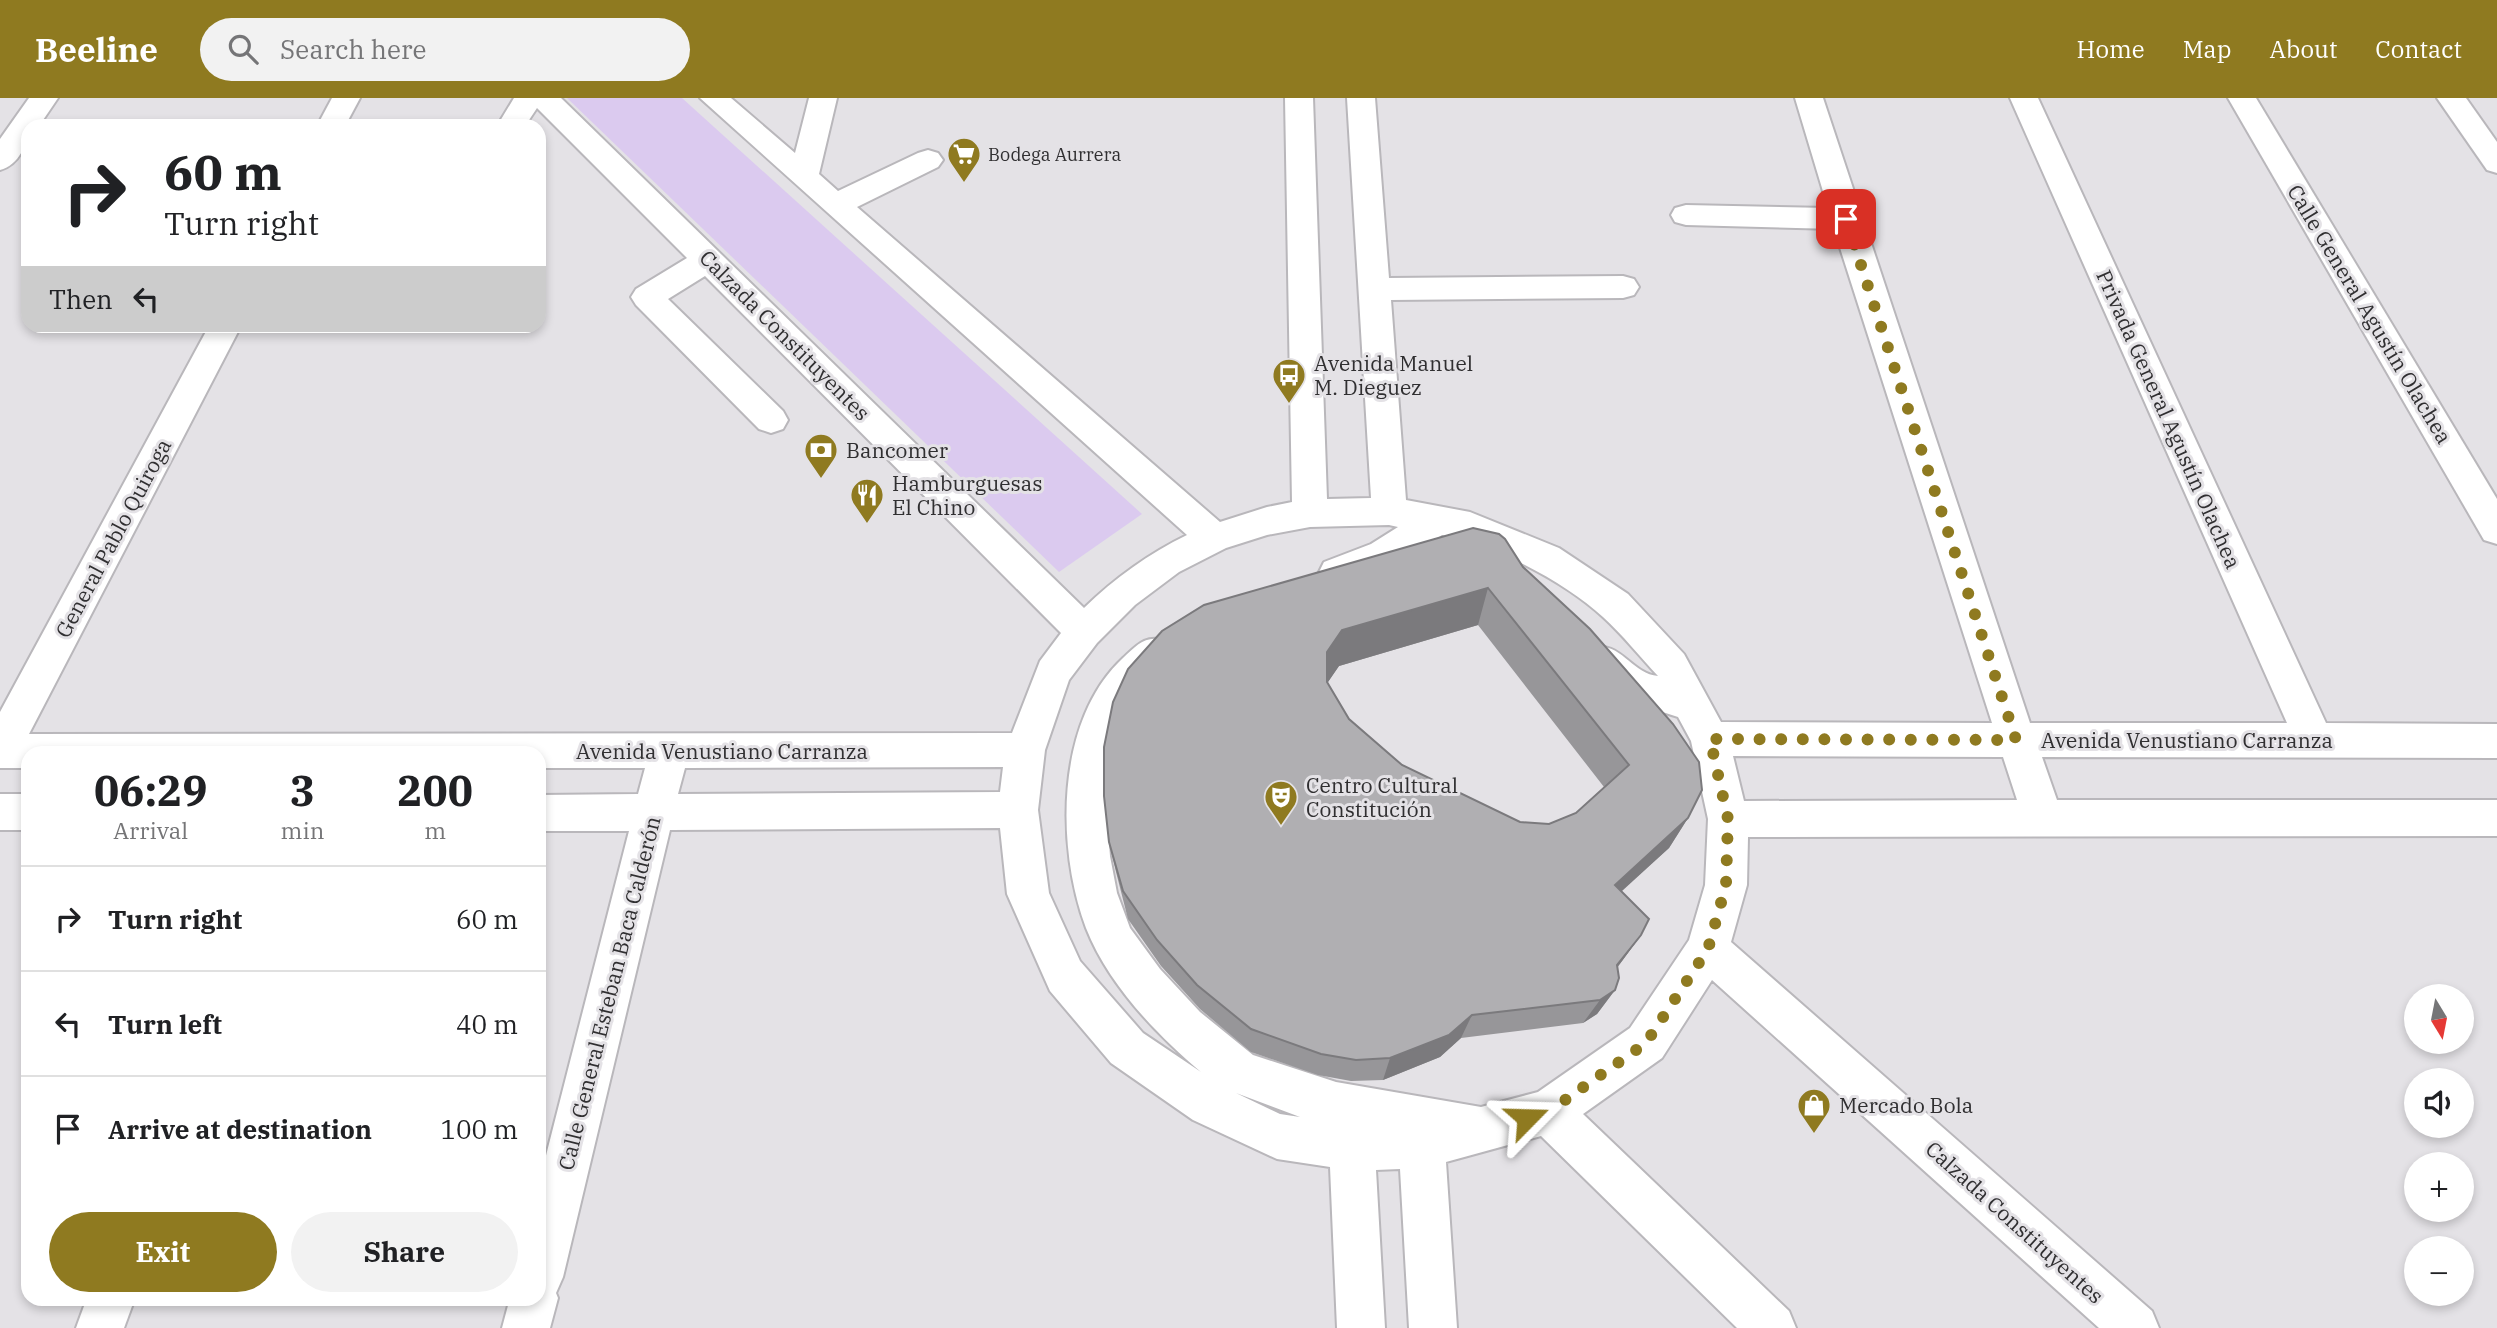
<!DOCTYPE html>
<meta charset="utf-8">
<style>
:root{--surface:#fff;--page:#f2f2f2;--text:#202124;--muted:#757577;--line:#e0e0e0;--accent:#8f7a20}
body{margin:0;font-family:"IBM Plex Serif",serif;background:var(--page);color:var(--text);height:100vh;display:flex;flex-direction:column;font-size:26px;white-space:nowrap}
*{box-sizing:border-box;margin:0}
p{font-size:23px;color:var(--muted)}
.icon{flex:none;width:38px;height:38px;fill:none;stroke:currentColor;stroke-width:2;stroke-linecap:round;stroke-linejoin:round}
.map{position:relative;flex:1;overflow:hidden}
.sheet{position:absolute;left:21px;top:648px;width:525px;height:560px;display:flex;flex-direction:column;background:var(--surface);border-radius:21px;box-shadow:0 4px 10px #0003}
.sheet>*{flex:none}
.guide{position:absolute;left:21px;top:21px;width:525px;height:214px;border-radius:21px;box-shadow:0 4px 10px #0003;background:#fff;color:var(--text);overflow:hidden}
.needle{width:46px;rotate:170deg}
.controls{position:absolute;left:2404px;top:886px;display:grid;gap:14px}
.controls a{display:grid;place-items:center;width:70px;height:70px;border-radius:50%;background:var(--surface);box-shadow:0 4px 10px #0003;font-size:35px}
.pin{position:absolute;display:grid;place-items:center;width:60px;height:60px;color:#fff;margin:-30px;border-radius:14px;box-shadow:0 4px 10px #0006}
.me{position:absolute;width:77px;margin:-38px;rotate:68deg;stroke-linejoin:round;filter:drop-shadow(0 0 5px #0008)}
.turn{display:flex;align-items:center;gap:24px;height:147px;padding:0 28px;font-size:32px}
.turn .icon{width:91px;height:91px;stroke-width:2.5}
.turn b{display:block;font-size:49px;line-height:60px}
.then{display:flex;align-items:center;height:66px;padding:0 28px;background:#0003;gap:14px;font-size:26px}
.eta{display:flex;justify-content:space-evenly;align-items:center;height:119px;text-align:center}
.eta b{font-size:42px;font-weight:700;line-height:49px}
.cta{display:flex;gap:14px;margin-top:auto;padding:14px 28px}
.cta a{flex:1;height:80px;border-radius:42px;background:var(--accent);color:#fff;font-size:28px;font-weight:700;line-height:80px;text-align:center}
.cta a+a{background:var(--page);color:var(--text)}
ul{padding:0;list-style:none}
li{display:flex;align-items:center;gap:21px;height:105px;padding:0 28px;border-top:2px solid var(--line)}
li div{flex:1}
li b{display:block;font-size:26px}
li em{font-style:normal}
header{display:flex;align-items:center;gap:42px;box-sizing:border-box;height:98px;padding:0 35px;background:var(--accent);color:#fff}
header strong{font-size:33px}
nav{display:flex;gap:38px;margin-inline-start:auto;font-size:24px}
.search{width:490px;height:63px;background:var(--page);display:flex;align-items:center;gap:18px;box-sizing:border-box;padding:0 24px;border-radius:38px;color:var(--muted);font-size:26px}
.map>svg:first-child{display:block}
.green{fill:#dbcaef}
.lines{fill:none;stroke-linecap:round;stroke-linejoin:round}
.minor-casing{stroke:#b9b7bb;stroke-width:4}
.minor{fill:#fff;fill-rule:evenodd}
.wall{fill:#979699;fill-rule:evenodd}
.shaded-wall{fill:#7b7a7d}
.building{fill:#b0afb2;stroke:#7b7a7d;stroke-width:2;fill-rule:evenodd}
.route{stroke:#8f7a20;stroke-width:12;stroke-dasharray:0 21.6}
.labels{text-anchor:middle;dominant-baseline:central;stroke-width:6;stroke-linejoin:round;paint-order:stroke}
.far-poi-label{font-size:18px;fill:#302f31;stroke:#e4e2e6;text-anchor:start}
.street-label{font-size:21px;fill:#302f31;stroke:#e4e2e6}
.poi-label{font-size:21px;fill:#302f31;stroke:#e4e2e6;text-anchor:start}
</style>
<header>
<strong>Beeline</strong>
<div class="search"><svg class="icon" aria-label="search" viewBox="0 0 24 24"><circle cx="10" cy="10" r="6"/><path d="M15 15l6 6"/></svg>Search here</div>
<nav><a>Home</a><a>Map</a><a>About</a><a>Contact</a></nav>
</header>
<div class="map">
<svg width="2497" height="1230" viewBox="0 0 2497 1230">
<rect width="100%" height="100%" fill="#e4e2e6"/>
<path class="green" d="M567 0H682L1142 416 1059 474Z"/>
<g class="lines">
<defs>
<g id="minor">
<path d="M29 0H58L39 28H28C28 46 19 67 0 72V41Z"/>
<path d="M332 0H360L345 28H317Z"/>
<path d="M514 0H561L1084 510C1115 480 1148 456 1187 437L700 0H731L795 55 809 0H837L819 76 838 93 918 55 928 52 938 55 943 62 938 69 857 109 1220 424 1267 409 1292 404 1285 0H1313L1327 401 1371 400 1347 0H1375L1389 180 1623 178 1634 181 1639 189 1634 197 1623 200 1391 202 1406 402 1470 414 1559 450 1628 496 1684 556 1721 624 1992 625 1834 131 1686 127 1675 124 1671 117 1675 110 1686 107 1828 110 1795 0H1823L2030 625H2287L2010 0H2038L2326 625 2497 626V660L2042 659 2057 702H2497V738L1748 739 1747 787 1731 844 2152 1213 2159 1230H2099L1712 882 1662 960 1583 1016 1789 1213 1796 1230H1737L1541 1038 1446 1064 1457 1230H1409L1400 1071 1376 1072 1385 1230H1337L1330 1069 1277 1061 1193 1022 1111 965 1050 893 1007 796 1000 730 670 732 563 1179 556 1195 558 1200 550 1230H502L510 1200H539V1085L629 733H539V697L638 696 645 670H539V654H28V670H0V614L209 228H241L29 636 1012 635 1040 563 1061 535 705 178 668 201 783 313 788 322 783 331 771 335 759 331 636 207 631 199 636 191 687 160 537 10 525 28H497ZM1389 427 1398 429 1371 446 1324 464 1319 474 1324 484C1357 496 1414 455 1442 437 1493 446 1565 484 1603 519 1623 537 1640 559 1658 578 1630 576 1620 539 1587 551L1581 562C1599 599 1642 607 1678 619L1691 643 1708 721 1705 787 1689 842 1630 930 1538 994 1481 1009 1336 984 1253 957 1200 914 1160 871 1130 830 1117 795 1110 758 1107 720 1108 681 1114 644 1125 617 1141 591 1167 565 1173 554 1167 543C1146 536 1138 546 1123 560 1055 623 1056 750 1086 830 1108 886 1156 936 1201 974L1143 935 1080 863 1049 795 1038 712 1045 652 1069 582 1097 545 1135 507 1179 474 1226 450 1267 437 1310 429ZM1733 658 2003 659 2017 702 1744 703ZM1003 669 1000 694 678 696 685 670ZM1236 995 1300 1019 1280 1016Z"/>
<path d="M2228 0H2256L2497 401V446L2484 442Z"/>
<path d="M2437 0H2466L2497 44V75L2487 72Z"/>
<rect x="0" y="696" width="28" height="36"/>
<path d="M87 1200H135L124 1230H76Z"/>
</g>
</defs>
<use href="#minor" class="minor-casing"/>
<use href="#minor" class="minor"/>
</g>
<path class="wall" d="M1473 430 1688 720 1669 750 1621 793 1641 837 1617 870 1615 892 1597 916 1583 925 1461 940 1440 959 1383 982 1351 983 1318 977 1251 954 1200 911 1161 868 1128 821 1116 774 1109 744ZM1478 527 1604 689 1576 715 1549 726 1520 724 1402 667 1349 621 1327 585 1339 568Z"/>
<g class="shaded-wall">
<path d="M1488 490 1478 527 1339 568 1324 590 1327 554 1342 532Z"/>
<path d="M1688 720 1669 750 1598 815 1615 787Z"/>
<path d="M1641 837 1622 863 1599 892 1617 867Z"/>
<path d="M1615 892 1597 916 1583 925 1600 902Z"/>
<path d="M1472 917 1461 940 1440 959 1383 982 1390 960Z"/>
</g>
<path class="building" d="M1473 430 1499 436 1505 441 1523 469 1590 531 1673 626 1699 664 1702 692 1688 720 1615 787 1649 821 1641 837 1617 867 1619 880 1615 892 1600 902 1472 917 1449 937 1390 960 1356 962 1321 956 1251 931 1197 887 1157 842 1123 793 1109 744 1104 698V649L1113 604 1128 571 1162 533 1204 507ZM1488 490 1629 667 1576 715 1549 726 1520 724 1402 667 1349 621 1327 584V554L1342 532Z"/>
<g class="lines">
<path class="route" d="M1527 1020 1548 1014 1646 945 1708 851 1726 787 1728 721 1710 641 2016 642 1846 121"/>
</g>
<defs>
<symbol id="supermarket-pin" viewBox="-11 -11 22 30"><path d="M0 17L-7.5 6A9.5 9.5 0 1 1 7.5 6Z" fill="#8f7a20" stroke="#e4e2e6"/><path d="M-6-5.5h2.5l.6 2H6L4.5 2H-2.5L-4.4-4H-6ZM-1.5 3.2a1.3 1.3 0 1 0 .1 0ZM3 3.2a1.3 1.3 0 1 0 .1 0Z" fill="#fff"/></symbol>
<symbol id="bus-pin" viewBox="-11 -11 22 30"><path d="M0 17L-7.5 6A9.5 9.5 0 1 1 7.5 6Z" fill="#8f7a20" stroke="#e4e2e6"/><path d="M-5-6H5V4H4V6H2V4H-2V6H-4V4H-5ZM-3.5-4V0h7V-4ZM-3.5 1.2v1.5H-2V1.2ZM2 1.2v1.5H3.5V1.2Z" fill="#fff"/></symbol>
<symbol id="bank-pin" viewBox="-11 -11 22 30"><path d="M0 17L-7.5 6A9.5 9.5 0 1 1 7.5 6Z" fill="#8f7a20" stroke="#e4e2e6"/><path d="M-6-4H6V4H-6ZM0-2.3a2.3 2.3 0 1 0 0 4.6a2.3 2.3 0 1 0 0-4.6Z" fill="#fff"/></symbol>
<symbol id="restaurant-pin" viewBox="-11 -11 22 30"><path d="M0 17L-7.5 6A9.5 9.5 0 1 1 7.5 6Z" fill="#8f7a20" stroke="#e4e2e6"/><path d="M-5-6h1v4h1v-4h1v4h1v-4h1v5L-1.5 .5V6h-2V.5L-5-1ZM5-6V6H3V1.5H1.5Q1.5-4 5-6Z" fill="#fff"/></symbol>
<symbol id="theatre-pin" viewBox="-11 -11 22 30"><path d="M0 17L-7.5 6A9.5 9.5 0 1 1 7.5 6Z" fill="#8f7a20" stroke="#e4e2e6"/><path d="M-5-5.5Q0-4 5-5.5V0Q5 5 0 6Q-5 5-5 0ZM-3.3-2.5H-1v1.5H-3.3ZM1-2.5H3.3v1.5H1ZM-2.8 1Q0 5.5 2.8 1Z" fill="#fff"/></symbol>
<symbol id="shop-pin" viewBox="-11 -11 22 30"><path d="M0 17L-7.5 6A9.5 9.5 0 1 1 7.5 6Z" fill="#8f7a20" stroke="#e4e2e6"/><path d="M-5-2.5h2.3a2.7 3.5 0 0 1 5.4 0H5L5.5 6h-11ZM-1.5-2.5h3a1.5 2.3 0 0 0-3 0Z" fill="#fff"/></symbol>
</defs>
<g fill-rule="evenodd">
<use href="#supermarket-pin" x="945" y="37" width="38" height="52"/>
<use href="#bus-pin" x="1270" y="258" width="38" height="52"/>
<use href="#bank-pin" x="802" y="333" width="38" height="52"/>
<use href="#restaurant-pin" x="848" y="378" width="38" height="52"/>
<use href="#theatre-pin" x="1262" y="680" width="38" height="52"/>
<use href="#shop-pin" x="1795" y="988" width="38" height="52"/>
</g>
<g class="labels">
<g class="far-poi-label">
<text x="988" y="56">Bodega Aurrera</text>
</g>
<g class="street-label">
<text transform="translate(2370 216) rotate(59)">Calle General Agustín Olachea</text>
<text transform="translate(785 237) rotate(45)">Calzada Constituyentes</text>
<text transform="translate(2169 321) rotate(66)">Privada General Agustín Olachea</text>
<text transform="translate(113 440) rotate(-62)">General Pablo Quiroga</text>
<text x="2187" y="642">Avenida Venustiano Carranza</text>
<text x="722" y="653">Avenida Venustiano Carranza</text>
<text transform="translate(609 895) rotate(-76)">Calle General Esteban Baca Calderón</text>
<text transform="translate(2015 1124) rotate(42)">Calzada Constituyentes</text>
</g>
<g class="poi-label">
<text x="1314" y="265">Avenida Manuel<tspan x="1314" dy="24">M. Dieguez</tspan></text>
<text x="846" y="352">Bancomer</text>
<text x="892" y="385">Hamburguesas<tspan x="892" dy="24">El Chino</tspan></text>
<text x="1306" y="687">Centro Cultural<tspan x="1306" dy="24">Constitución</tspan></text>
<text x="1839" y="1007">Mercado Bola</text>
</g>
</g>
</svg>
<div class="controls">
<a><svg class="needle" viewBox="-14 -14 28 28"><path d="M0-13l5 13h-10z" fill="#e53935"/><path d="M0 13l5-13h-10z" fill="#757577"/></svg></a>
<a><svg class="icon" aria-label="sound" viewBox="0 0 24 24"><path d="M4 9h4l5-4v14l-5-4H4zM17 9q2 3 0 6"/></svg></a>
<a>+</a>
<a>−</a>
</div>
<div class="pin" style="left:1846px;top:121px;background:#d93025"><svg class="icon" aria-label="arrive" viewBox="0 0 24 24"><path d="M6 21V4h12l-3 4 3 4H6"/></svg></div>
<svg class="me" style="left:1527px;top:1020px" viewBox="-20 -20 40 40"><path d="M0-17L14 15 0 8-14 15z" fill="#8f7a20" stroke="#fff" stroke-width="4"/></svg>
<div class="guide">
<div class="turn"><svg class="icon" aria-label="right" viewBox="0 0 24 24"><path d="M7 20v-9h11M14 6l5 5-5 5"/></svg><div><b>60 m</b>Turn right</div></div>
<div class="then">Then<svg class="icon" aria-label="left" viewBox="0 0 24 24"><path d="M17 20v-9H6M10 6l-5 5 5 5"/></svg></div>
</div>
<section class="sheet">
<div class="eta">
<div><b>06:29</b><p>Arrival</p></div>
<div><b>3</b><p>min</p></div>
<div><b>200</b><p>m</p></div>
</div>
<ul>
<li><svg class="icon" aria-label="right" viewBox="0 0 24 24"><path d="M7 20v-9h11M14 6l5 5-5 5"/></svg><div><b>Turn right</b></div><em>60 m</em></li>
<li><svg class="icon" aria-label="left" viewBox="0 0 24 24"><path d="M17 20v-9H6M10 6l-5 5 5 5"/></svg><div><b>Turn left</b></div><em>40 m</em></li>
<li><svg class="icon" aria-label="arrive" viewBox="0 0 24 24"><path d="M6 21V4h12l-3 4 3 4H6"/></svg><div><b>Arrive at destination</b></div><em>100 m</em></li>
</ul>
<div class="cta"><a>Exit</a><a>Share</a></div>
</section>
</div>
